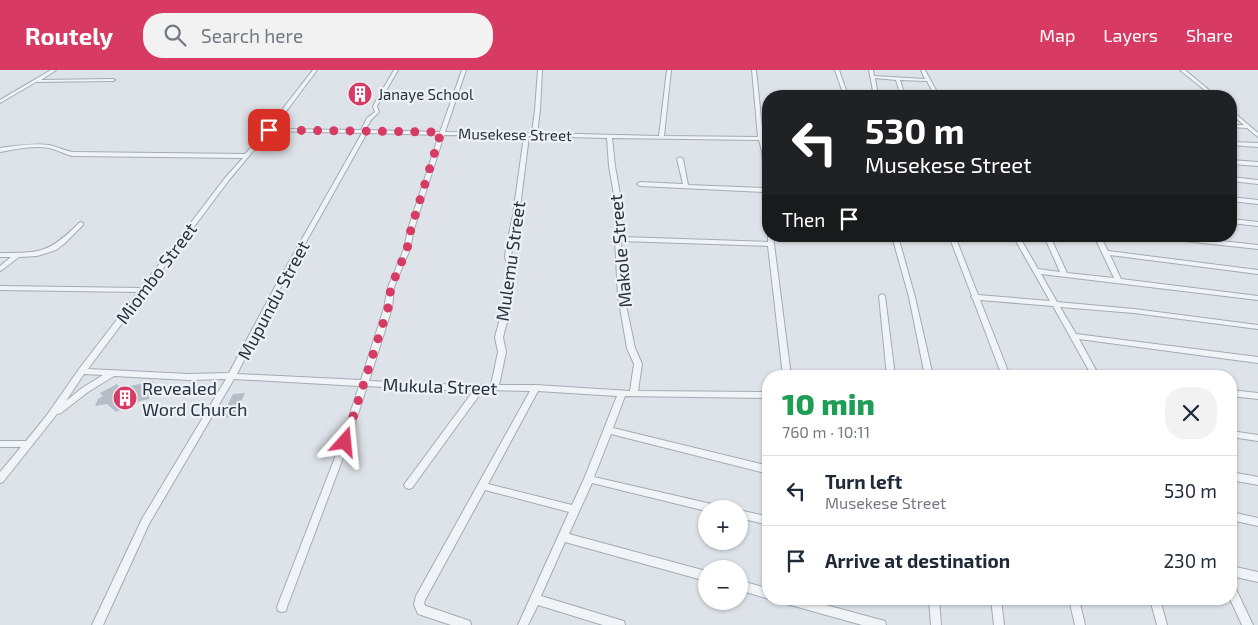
<!DOCTYPE html>
<meta charset="utf-8">
<style>
:root{--surface:#fff;--page:#f2f2f3;--text:#1f2937;--muted:#747a83;--line:#e0e1e3;--accent:#d73a62}
body{margin:0;font-family:"Exo 2",sans-serif;background:var(--page);color:var(--text);height:100vh;display:flex;flex-direction:column;font-size:19px;white-space:nowrap}
*{box-sizing:border-box;margin:0}
p{font-size:16px;color:var(--muted)}
.icon{flex:none;width:28px;height:28px;fill:none;stroke:currentColor;stroke-width:2;stroke-linecap:round;stroke-linejoin:round}
.map{position:relative;flex:1;overflow:hidden}
.side{position:absolute;left:762px;top:300px;width:475px;height:235px;display:flex;flex-direction:column;background:var(--surface);border-radius:20px;box-shadow:0 1px 4px #0004}
.side>*{flex:none}
.top-card{position:absolute;left:762px;top:20px;width:475px;height:152px;border-radius:20px;box-shadow:0 1px 4px #0004;background:#202124;color:#fff;overflow:hidden}
.buttons{position:absolute;left:698px;top:430px;display:grid;gap:10px}
.buttons a{display:grid;place-items:center;width:50px;height:50px;border-radius:50%;background:var(--surface);box-shadow:0 1px 4px #0004;font-size:25px}
.pin{position:absolute;display:grid;place-items:center;width:42px;height:42px;color:#fff;margin:-21px;border-radius:10px;box-shadow:0 2px 8px #0006}
.me{position:absolute;width:55px;margin:-28px;rotate:18deg;stroke-linejoin:round;filter:drop-shadow(0 0 4px #0008)}
.turn{display:flex;align-items:center;gap:18px;height:105px;padding:0 20px;font-size:22px}
.turn .icon{width:65px;height:65px;stroke-width:2.5}
.turn b{display:block;font-size:35px;line-height:42px}
.then{display:flex;align-items:center;height:48px;padding:0 20px;background:#0003;gap:10px;font-size:19px}
.round{display:grid;place-items:center;flex:none;width:52px;height:52px;border-radius:20px;background:var(--page)}
.head{display:flex;align-items:center;justify-content:space-between;height:85px;padding:0 20px}
h1{font-size:30px;font-weight:800;line-height:38px;color:#1e9e55}
ul{padding:0;list-style:none}
li{display:flex;align-items:center;gap:15px;height:70px;padding:0 20px;border-top:1px solid var(--line)}
li div{flex:1}
li b{display:block;font-size:19px}
li em{font-style:normal}
header{display:flex;align-items:center;gap:30px;box-sizing:border-box;height:70px;padding:0 25px;background:var(--accent);color:#fff}
header strong{font-size:24px}
nav{display:flex;gap:28px;margin-inline-start:auto;font-size:18px}
.search{width:350px;height:45px;background:var(--page);display:flex;align-items:center;gap:12px;box-sizing:border-box;padding:0 18px;border-radius:20px;color:var(--muted);font-size:19px}
.map>svg:first-child{display:block}
.building{fill:#b5bdc6}
.lines{fill:none;stroke-linecap:round;stroke-linejoin:round}
.minor-casing{stroke:#a3abb3;stroke-width:2}
.minor{fill:#f1f4f7;fill-rule:evenodd}
.route{stroke:#d73a62;stroke-width:9;stroke-dasharray:0 16.2}
.labels{text-anchor:middle;dominant-baseline:central;stroke-width:4.5;stroke-linejoin:round;paint-order:stroke}
.far-poi-label{font-size:15px;fill:#263341;stroke:#eef2f6;text-anchor:start}
.far-street-label{font-size:15px;fill:#263341;stroke:#eef2f6}
.street-label{font-size:18px;fill:#263341;stroke:#eef2f6}
.poi-label{font-size:18px;fill:#263341;stroke:#eef2f6;text-anchor:start}
</style>
<header>
<strong>Routely</strong>
<div class="search"><svg class="icon" aria-label="search" viewBox="0 0 24 24"><circle cx="10" cy="10" r="6"/><path d="M15 15l6 6"/></svg>Search here</div>
<nav><a>Map</a><a>Layers</a><a>Share</a></nav>
</header>
<div class="map">
<svg width="1258" height="555" viewBox="0 0 1258 555">
<rect width="100%" height="100%" fill="#dee3e9"/>
<g class="building">
<path d="M154 311 149 329 136 332 116 342 107 334 95 336 98 329 103 326 100 323 117 314 120 318Z"/>
<path d="M245 323 234 347 221 348 233 324Z"/>
</g>
<g class="lines">
<defs>
<g id="minor">
<path d="M51 0H56L41 10 113 9 115 10 113 11 36 12 0 33V30Z"/>
<path d="M313 0H317L273 59 361 60 367 48 375 42 373 36 394 0H398L377 36 379 42 371 50 365 60 440 62 462 0H466L445 62 532 63 535 40 538 0H542L540 40 537 63 659 66 667 0H671L664 66 758 67 752 0H756L763 67H769V70H764C771 91 769 112 769 134L766 132 765 122 640 116 637 114 640 112 683 114 677 89 680 87 683 89 688 115 765 118 762 81 759 70 612 68 615 96 622 136 621 167 768 172V165L769 166H773L791 306H783L768 176 621 171 624 226 635 278 642 294 638 321 769 322V328L625 326 613 358 769 396V404L611 364 594 407 716 435 719 436 721 439H706V441L592 413 569 464 706 501V511L565 472 541 526 620 550 624 551 625 555H603L538 535 528 555H518L569 442 485 420 425 530 424 534 426 536 470 551 471 555H451L418 544 414 535 416 526 530 321 483 320 412 418 409 419 406 418 404 415 406 412 474 320H434L367 316 349 372 287 537 286 541 282 542 278 541 277 537 341 372 359 316 234 309 149 454 103 555H92L142 449 226 309 189 310 114 306 88 322 61 343 57 344 3 412 0 413V402L21 377H0V371H26L47 345 79 299 138 222 0 220V216L141 218 225 108 243 88 73 86C64 84 58 80 49 78 34 75 16 79 0 82V78C16 76 33 73 49 75 58 77 65 81 73 82L245 84 267 59ZM270 61 362 63 276 215 229 303 189 304 88 299 229 110ZM367 63 439 65 408 159 404 179 388 217 384 238 361 310 237 304 282 215ZM444 65 524 66 513 145 506 179 505 187 508 196 502 241 495 267 498 282 491 315 434 314 369 311 392 238 394 217 410 179 414 159ZM529 66 607 68 609 96 616 136 615 169 618 226 627 278 634 294 630 321 536 315H499L506 282 503 267 510 241 514 196 511 187 512 179 519 145ZM84 304 103 305 82 318 66 331ZM538 321 617 326 584 409 572 435 488 414Z"/>
<path d="M835 0H839L848 26H844Z"/>
<path d="M869 0H873L874 6 925 9 921 0H925L938 24 953 25 955 26H935L927 11 900 10 905 26H901L896 10 875 8 878 26H874Z"/>
<path d="M1180 0H1185L1216 26H1212Z"/>
<path d="M1010 22H1012V24L1004 26H998Z"/>
<path d="M1231 40 1258 63V67L1247 58 1231 57V55H1244L1231 44Z"/>
<path d="M1231 72 1258 73V77L1231 75Z"/>
<path d="M1231 90 1258 92V96L1231 94Z"/>
<path d="M1231 107 1258 110V114L1231 111Z"/>
<path d="M1231 127 1258 130V134L1231 131Z"/>
<path d="M769 144V155L766 153V146Z"/>
<path d="M1231 149 1258 152V156L1231 153Z"/>
<path d="M81 152 83 153V155L64 174 56 180 37 186 19 187 2 200 0 201V196L11 187H0V183C41 183 49 183 79 153Z"/>
<path d="M892 166H898L915 227 933 306H925L909 227Z"/>
<path d="M949 166H955L978 225 1050 231 1013 166H1019L1038 199 1060 202 1044 166H1050L1067 203 1114 208 1094 166H1100L1108 181 1258 200V204L1110 185 1121 209 1258 226V230L1041 204 1057 232 1134 239 1258 255V259L1134 243 1060 237 1076 264 1258 287V293L1079 269 1097 302 1109 303 1113 306H1092L1053 236 980 230 1010 306H1002L973 229 971 227 972 226Z"/>
<path d="M1154 166H1176L1258 175V179L1157 168Z"/>
<path d="M882 224 885 226 895 306H887L879 226Z"/>
<path d="M1231 320 1258 323V329L1231 326Z"/>
<path d="M1231 361 1258 365V371L1231 367Z"/>
<path d="M1231 402 1258 407V415L1231 410Z"/>
<path d="M739 440 769 447V455L739 448Z"/>
<path d="M1231 442 1258 448V456L1231 450Z"/>
<path d="M1231 496 1258 502V512L1231 506Z"/>
<path d="M739 510 769 519V529L739 520Z"/>
<path d="M1231 515 1235 517 1253 555H1242L1230 529H1231Z"/>
<path d="M782 529H804L881 550 885 551 886 555H862L787 534 783 532Z"/>
<path d="M929 529H939L941 555H931Z"/>
<path d="M991 529H1001L1004 555H994Z"/>
<path d="M1069 529H1079L1085 555H1075Z"/>
<path d="M1150 529H1160L1167 555H1157Z"/>
</g>
</defs>
<use href="#minor" class="minor-casing"/>
<use href="#minor" class="minor"/>
</g>
<g class="lines">
<path class="route" d="M269 60 441 62 411 159 407 179 391 217 388 238 345 372"/>
</g>
<defs>
<symbol id="building-disc" viewBox="-11 -11 22 22"><circle r="9.5" fill="#d73a62" stroke="#eef2f6"/><path d="M-4-6H4V6H1V3H-1V6H-4ZM-2.5-4.3h1.7v1.8h-1.7ZM.8-4.3h1.7v1.8H.8ZM-2.5-1h1.7V.8h-1.7ZM.8-1h1.7V.8H.8Z" fill="#fff"/></symbol>
</defs>
<g fill-rule="evenodd">
<use href="#building-disc" x="346" y="10" width="28" height="28"/>
<use href="#building-disc" x="111" y="314" width="28" height="28"/>
</g>
<g class="labels">
<g class="far-poi-label">
<text x="378" y="24">Janaye School</text>
</g>
<g class="far-street-label">
<text transform="translate(515 64) rotate(1)">Musekese Street</text>
</g>
<g class="street-label">
<text transform="translate(620 181) rotate(-95)">Makole Street</text>
<text transform="translate(510 191) rotate(-82)">Mulemu Street</text>
<text transform="translate(156 203) rotate(-53)">Miombo Street</text>
<text transform="translate(273 230) rotate(-62)">Mupundu Street</text>
<text transform="translate(440 316) rotate(2)">Mukula Street</text>
</g>
<g class="poi-label">
<text x="142" y="318">Revealed<tspan x="142" dy="21">Word Church</tspan></text>
</g>
</g>
</svg>
<div class="buttons">
<a>+</a>
<a>−</a>
</div>
<div class="pin" style="left:269px;top:60px;background:#d93025"><svg class="icon" aria-label="arrive" viewBox="0 0 24 24"><path d="M6 21V4h12l-3 4 3 4H6"/></svg></div>
<svg class="me" style="left:345px;top:372px" viewBox="-20 -20 40 40"><path d="M0-17L14 15 0 8-14 15z" fill="#d73a62" stroke="#fff" stroke-width="4"/></svg>
<div class="top-card">
<div class="turn"><svg class="icon" aria-label="left" viewBox="0 0 24 24"><path d="M17 20v-9H6M10 6l-5 5 5 5"/></svg><div><b>530 m</b>Musekese Street</div></div>
<div class="then">Then<svg class="icon" aria-label="arrive" viewBox="0 0 24 24"><path d="M6 21V4h12l-3 4 3 4H6"/></svg></div>
</div>
<section class="side">
<div class="head"><div><h1>10 min</h1><p>760 m · 10:11</p></div><a class="round"><svg class="icon" aria-label="close" viewBox="0 0 24 24"><path d="M6 6l12 12M18 6L6 18"/></svg></a></div>
<ul>
<li><svg class="icon" aria-label="left" viewBox="0 0 24 24"><path d="M17 20v-9H6M10 6l-5 5 5 5"/></svg><div><b>Turn left</b><p>Musekese Street</p></div><em>530 m</em></li>
<li><svg class="icon" aria-label="arrive" viewBox="0 0 24 24"><path d="M6 21V4h12l-3 4 3 4H6"/></svg><div><b>Arrive at destination</b></div><em>230 m</em></li>
</ul>
</section>
</div>
